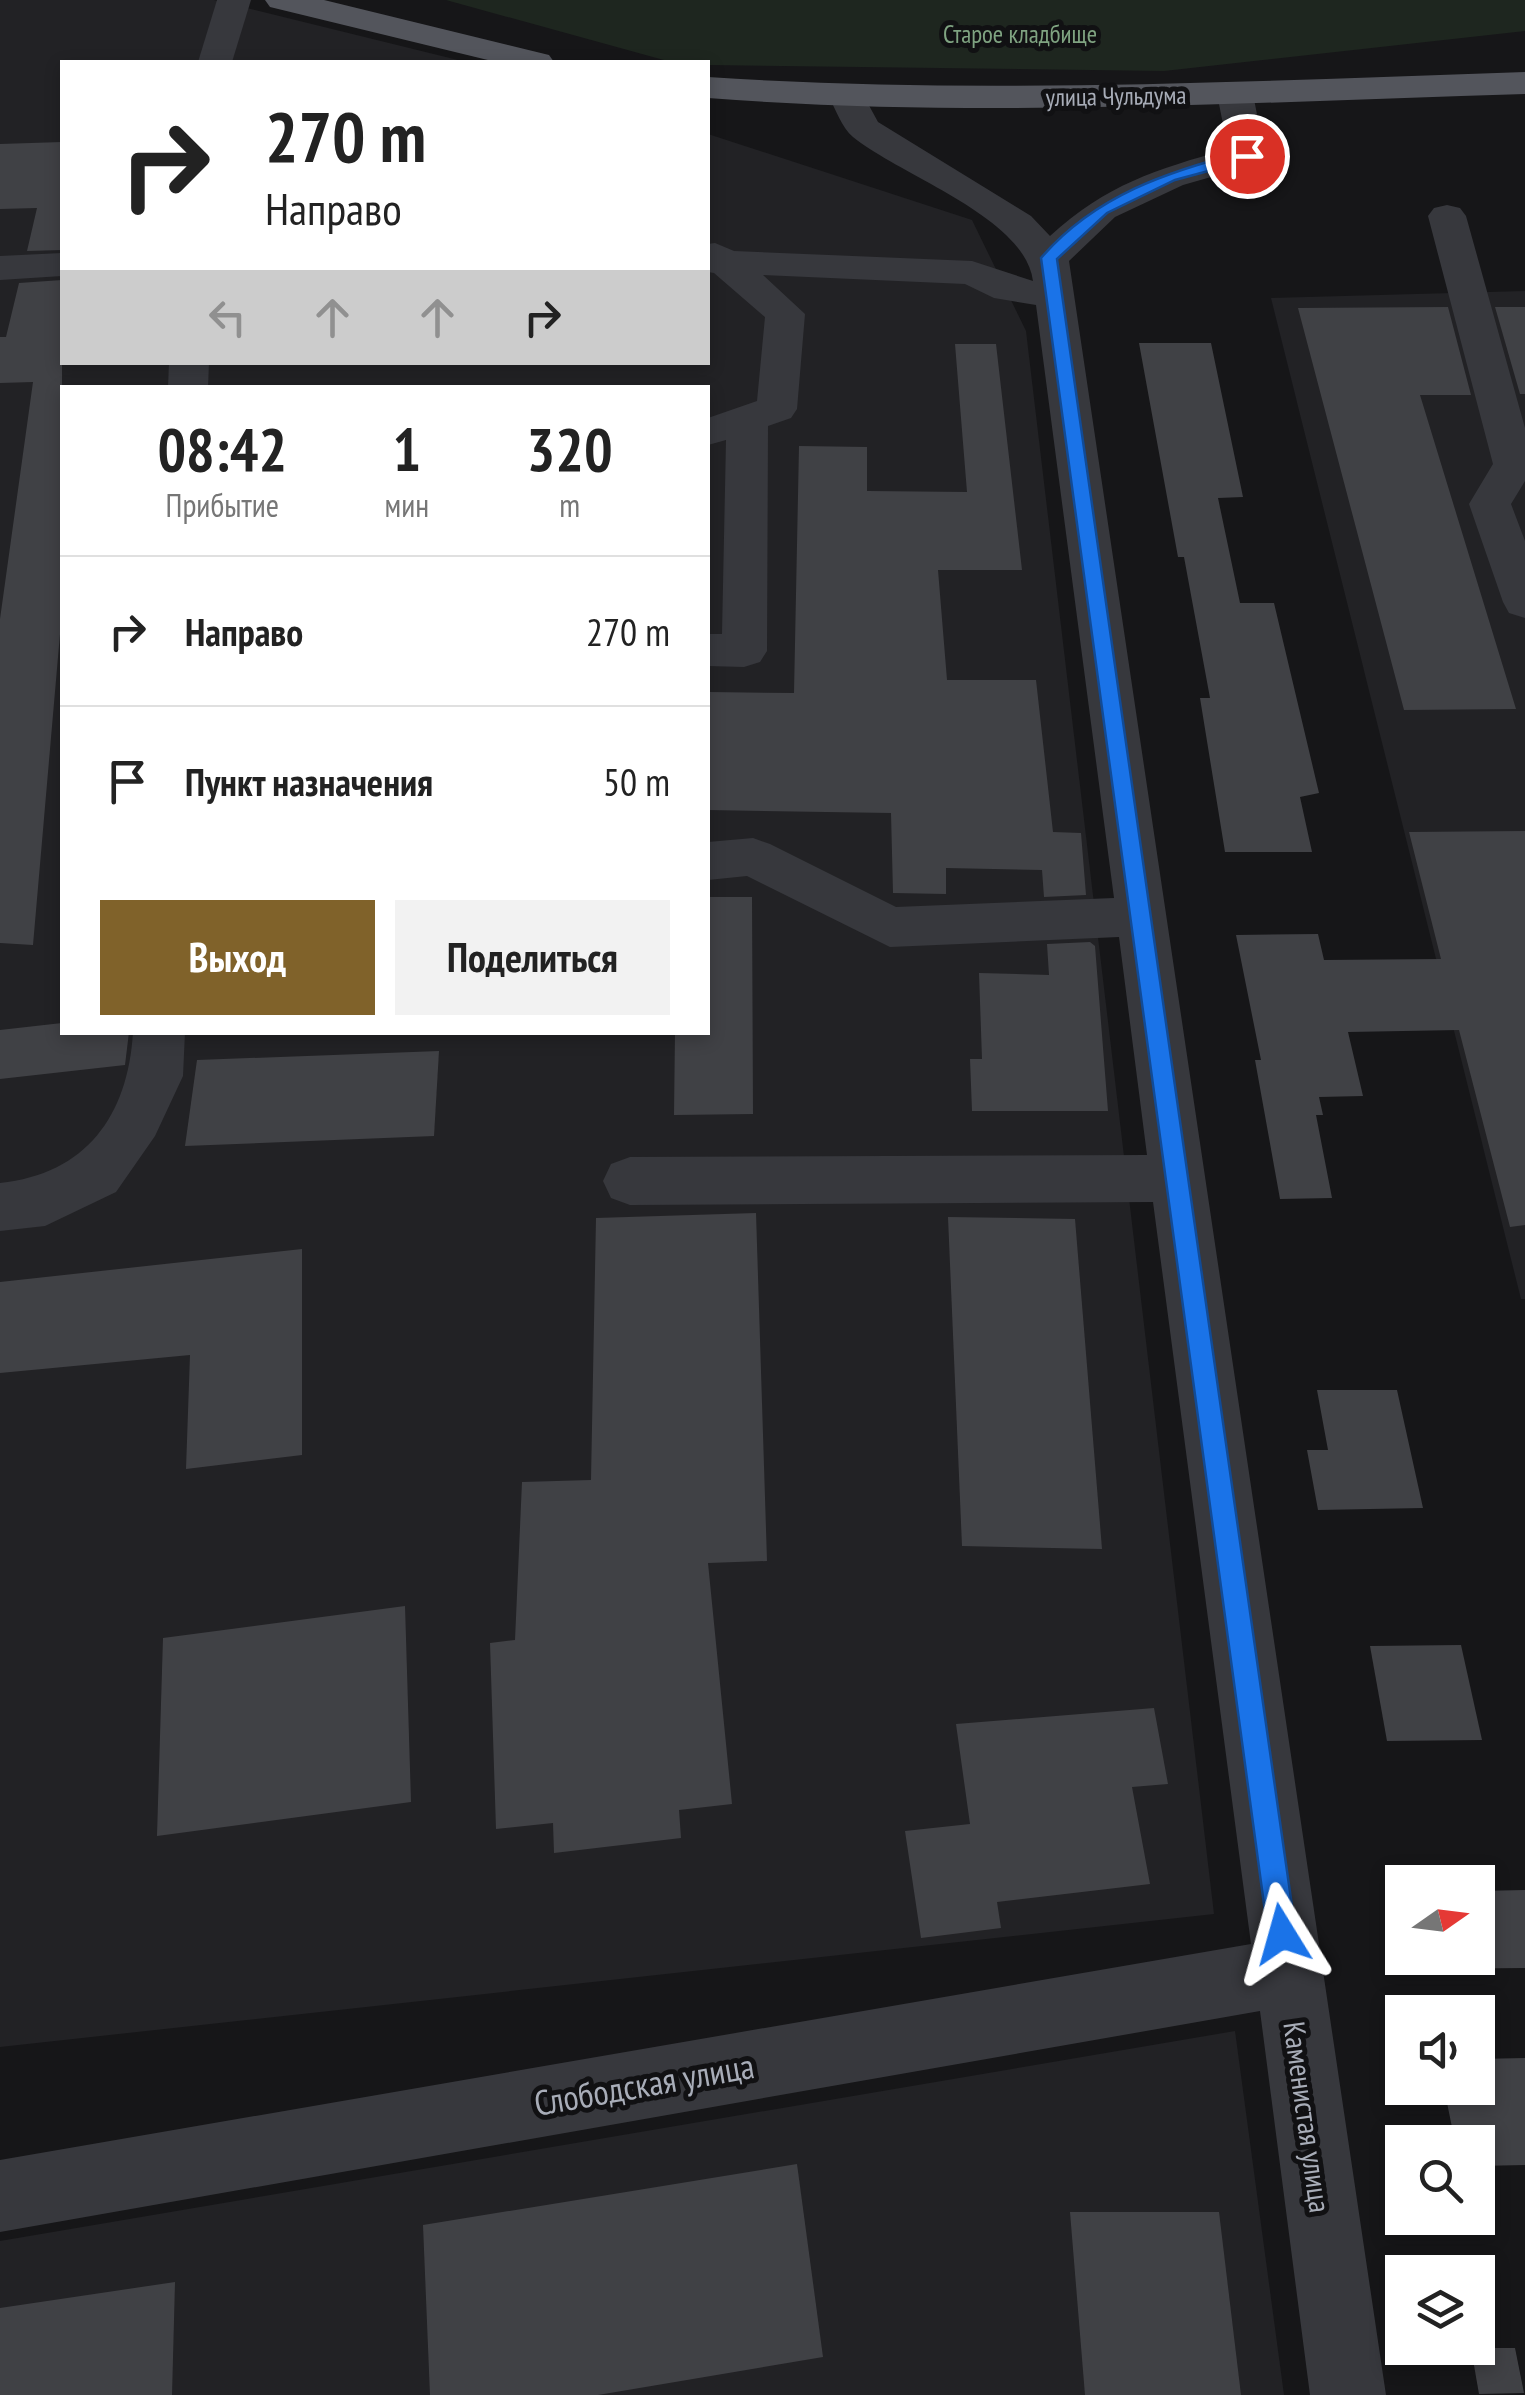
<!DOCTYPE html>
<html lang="ru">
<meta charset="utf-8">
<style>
:root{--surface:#fff;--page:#f2f2f2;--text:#222;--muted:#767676;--line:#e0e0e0;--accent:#80622a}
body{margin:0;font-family:"PT Sans Narrow",sans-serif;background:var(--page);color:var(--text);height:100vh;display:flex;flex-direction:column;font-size:38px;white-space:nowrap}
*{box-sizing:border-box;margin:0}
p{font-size:32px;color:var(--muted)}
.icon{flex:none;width:55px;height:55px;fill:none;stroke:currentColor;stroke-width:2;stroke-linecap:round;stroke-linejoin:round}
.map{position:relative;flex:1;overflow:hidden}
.side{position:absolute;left:60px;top:385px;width:650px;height:650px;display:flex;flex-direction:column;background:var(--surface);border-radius:0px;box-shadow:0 5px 15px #0003}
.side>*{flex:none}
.hud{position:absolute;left:60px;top:60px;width:650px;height:305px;border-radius:0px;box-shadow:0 5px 15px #0003;background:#fff;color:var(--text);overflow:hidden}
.needle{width:65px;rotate:76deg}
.buttons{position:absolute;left:1385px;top:1865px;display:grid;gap:20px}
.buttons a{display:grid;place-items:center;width:110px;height:110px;border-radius:0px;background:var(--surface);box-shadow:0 5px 15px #0003;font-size:50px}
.pin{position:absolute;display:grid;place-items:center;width:85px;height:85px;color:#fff;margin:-42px;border:5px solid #fff;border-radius:50%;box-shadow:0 2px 10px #0007}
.me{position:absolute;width:110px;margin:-55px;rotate:352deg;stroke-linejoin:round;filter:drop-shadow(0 0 8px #0008)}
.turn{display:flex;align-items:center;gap:35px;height:210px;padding:0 40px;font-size:45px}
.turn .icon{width:130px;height:130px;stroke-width:2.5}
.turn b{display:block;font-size:70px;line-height:85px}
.lanes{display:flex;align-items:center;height:95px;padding:0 40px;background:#0003;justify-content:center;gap:50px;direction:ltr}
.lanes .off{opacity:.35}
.eta{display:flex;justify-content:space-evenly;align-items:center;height:170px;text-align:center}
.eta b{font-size:60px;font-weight:800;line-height:70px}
.primary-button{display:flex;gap:20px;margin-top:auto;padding:20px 40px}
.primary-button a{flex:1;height:115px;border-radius:0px;background:var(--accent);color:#fff;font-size:40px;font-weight:800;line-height:115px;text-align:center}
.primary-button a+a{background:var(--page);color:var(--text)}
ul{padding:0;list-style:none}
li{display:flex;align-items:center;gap:30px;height:150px;padding:0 40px;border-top:2px solid var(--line)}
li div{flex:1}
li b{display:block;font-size:38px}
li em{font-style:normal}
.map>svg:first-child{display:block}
.built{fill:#222225;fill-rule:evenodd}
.green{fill:#1e261f}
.building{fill:#404145}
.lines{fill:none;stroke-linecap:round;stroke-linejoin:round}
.minor{fill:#37383d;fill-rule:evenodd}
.major{fill:#53555c;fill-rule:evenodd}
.route{fill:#1a73e8;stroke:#114b97;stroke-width:2.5}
.labels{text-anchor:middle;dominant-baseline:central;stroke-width:10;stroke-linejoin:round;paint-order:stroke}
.far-park-label{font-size:25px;fill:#7fa381;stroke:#111113}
.far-street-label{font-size:25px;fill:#a8adb8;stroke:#111113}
.street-label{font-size:30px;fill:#a8adb8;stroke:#111113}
.near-street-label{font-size:35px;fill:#a8adb8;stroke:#111113}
</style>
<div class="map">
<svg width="1525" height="2395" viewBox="0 0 1525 2395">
<rect width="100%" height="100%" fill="#161618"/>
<g class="built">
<path d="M0 0H214L466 62H62V362H708V134L972 220 1026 331 1214 1914 0 2047ZM62 388H708V1032H62Z"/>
<path d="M1525 291V1299H1521L1271 298Z"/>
<path d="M1235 2031 1284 2395H0V2241Z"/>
</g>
<path class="green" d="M446 0H1525V31L1164 71 708 65 671 62Z"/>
<g class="building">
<path d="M62 142V250L27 251 37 208 0 209V144Z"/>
<path d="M62 280V611L33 945 0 943V619L33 382 0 383V337H6L19 283Z"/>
<path d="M1448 307 1471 395H1420L1516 709 1404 710 1298 308Z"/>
<path d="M1495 307H1525V394H1520Z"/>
<path d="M1139 343H1211L1243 497 1218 498 1240 603H1274L1319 793 1300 797 1312 852H1225L1200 698H1210L1184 557H1178Z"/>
<path d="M955 344H996L1022 570H938L947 680H1036L1053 832 1081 833 1086 895 1044 897 1042 870 946 868V894L893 893 891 813 708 810V692L794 693 799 446 867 447V491L967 492Z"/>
<path d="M1525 831V1225L1510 1227 1459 1030 1348 1032 1363 1096 1319 1097 1323 1115H1316L1332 1198 1280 1199 1255 1060H1261L1236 935 1318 934 1324 960 1441 959 1409 832Z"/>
<path d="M708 897H752L753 1114 674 1115 675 1032H708Z"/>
<path d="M1090 942 1095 946 1108 1111H972L970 1059H982L979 973 1049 975 1047 944Z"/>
<path d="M62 1023V1032H129L125 1065 0 1079V1030Z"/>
<path d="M439 1051 434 1136 185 1146 197 1060Z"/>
<path d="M756 1213 767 1561 708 1563 732 1804 679 1810 681 1838 554 1853 553 1823 496 1829 490 1643 515 1640 522 1482 591 1480 596 1218Z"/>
<path d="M948 1217 1075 1219 1102 1549 962 1546Z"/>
<path d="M302 1249V1455L186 1469 190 1355 0 1373V1282Z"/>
<path d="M1317 1390H1397L1423 1508 1318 1510 1307 1450H1328Z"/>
<path d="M405 1606 411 1802 157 1836 163 1638Z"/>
<path d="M1461 1645 1482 1740 1387 1741 1370 1646Z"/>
<path d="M1154 1708 1168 1784 1132 1787 1150 1884 997 1902 1001 1928 921 1938 905 1831 970 1824 956 1724Z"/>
<path d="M1525 1890V1968L1414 1969 1412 1958H1478V1891Z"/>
<path d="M1525 2058V2165L1478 2166V2142H1455L1444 2088H1478V2059Z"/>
<path d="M797 2164 823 2357 598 2395H430L423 2225Z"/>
<path d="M1070 2212H1219L1241 2395H1085Z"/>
<path d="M175 2282 172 2395H0V2308Z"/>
<path d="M1471 2348H1515L1524 2393 1479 2394Z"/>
</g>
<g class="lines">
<g class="minor">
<path d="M217 0H251L232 62H198Z"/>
<path d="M1235 83 1247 87 1253 94 1265 155 1260 163 1183 185 1115 217 1069 261 1386 2395H1310L1260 2011 0 2232V2160L1251 1944 1153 1202 630 1205 611 1198 603 1181 611 1164 630 1157 1147 1155 1119 937 890 947 747 876 708 880V842L753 838 770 844 896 907 1114 898 1036 305 994 298 965 284 763 275 805 314 797 409 791 418 768 426 767 651 760 662 744 667 708 666V634H722L726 440 708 445V418L757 401 765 317 714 273 708 272V244L715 243 734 251 972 261 1033 281C1025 217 901 176 853 137 842 128 836 110 829 97L834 89H860L878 122 1031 216 1050 236C1107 184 1155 170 1228 149L1217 94 1223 87Z"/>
<path d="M1447 205 1460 208 1466 216 1525 428V481L1511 504 1525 541V618L1509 613 1503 602 1469 504 1493 464 1428 216 1434 208Z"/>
<path d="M62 253V276L0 280V256Z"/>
<path d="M169 362H209L208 388H168Z"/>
<path d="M133 1032H185L183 1076 155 1136 116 1192 45 1226 0 1231V1183C86 1174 128 1116 133 1032Z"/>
</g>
<g class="major">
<path d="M265 0H324L549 55 554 62H496L270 7Z"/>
<path d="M1525 72V94C1253 102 979 119 708 98V77C980 95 1252 81 1525 72Z"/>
</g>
</g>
<path class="route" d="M1247 151 1255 156 1253 159 1175 180 1107 213 1057 259 1296 1934 1292 1944 1282 1948 1272 1944 1268 1934 1041 258C1095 195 1169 171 1247 151Z"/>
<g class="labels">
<g class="far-park-label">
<text x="1020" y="34">Старое кладбище</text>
</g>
<g class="far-street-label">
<text transform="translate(1116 96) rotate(-1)">улица Чульдума</text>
</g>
<g class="street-label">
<text transform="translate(1308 2117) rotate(82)">Каменистая улица</text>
</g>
<g class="near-street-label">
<text transform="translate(644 2084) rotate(-10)">Слободская улица</text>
</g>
</g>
</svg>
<div class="buttons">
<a><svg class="needle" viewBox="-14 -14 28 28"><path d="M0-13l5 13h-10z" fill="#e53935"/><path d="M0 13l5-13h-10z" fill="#767676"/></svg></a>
<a><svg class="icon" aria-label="sound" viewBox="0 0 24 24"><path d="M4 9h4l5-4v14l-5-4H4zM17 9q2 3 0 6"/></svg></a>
<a><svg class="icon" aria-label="search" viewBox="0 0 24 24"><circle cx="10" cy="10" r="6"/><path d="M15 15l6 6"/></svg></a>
<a><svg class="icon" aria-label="layers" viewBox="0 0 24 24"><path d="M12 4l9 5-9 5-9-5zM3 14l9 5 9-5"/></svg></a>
</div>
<div class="pin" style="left:1247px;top:156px;background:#d93025"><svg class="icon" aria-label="arrive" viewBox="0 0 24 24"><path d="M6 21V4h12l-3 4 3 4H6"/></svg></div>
<svg class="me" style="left:1282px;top:1934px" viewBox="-20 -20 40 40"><path d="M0-17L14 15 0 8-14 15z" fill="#1a73e8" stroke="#fff" stroke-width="4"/></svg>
<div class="hud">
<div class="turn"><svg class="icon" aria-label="right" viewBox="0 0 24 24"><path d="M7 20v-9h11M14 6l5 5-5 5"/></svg><div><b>270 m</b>Направо</div></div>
<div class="lanes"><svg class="icon off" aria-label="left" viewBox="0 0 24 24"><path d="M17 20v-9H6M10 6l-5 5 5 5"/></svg><svg class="icon off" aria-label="ahead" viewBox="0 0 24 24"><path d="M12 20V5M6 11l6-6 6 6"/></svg><svg class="icon off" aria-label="ahead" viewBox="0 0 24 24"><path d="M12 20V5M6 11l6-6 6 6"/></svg><svg class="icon" aria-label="right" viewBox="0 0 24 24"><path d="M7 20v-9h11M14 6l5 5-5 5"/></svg></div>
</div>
<section class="side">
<div class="eta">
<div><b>08:42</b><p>Прибытие</p></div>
<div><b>1</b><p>мин</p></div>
<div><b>320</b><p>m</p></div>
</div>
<ul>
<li><svg class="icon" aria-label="right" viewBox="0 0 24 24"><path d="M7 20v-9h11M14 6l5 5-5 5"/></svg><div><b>Направо</b></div><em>270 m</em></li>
<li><svg class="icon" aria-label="arrive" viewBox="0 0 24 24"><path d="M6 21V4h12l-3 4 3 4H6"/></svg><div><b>Пункт назначения</b></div><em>50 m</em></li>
</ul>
<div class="primary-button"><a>Выход</a><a>Поделиться</a></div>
</section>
</div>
